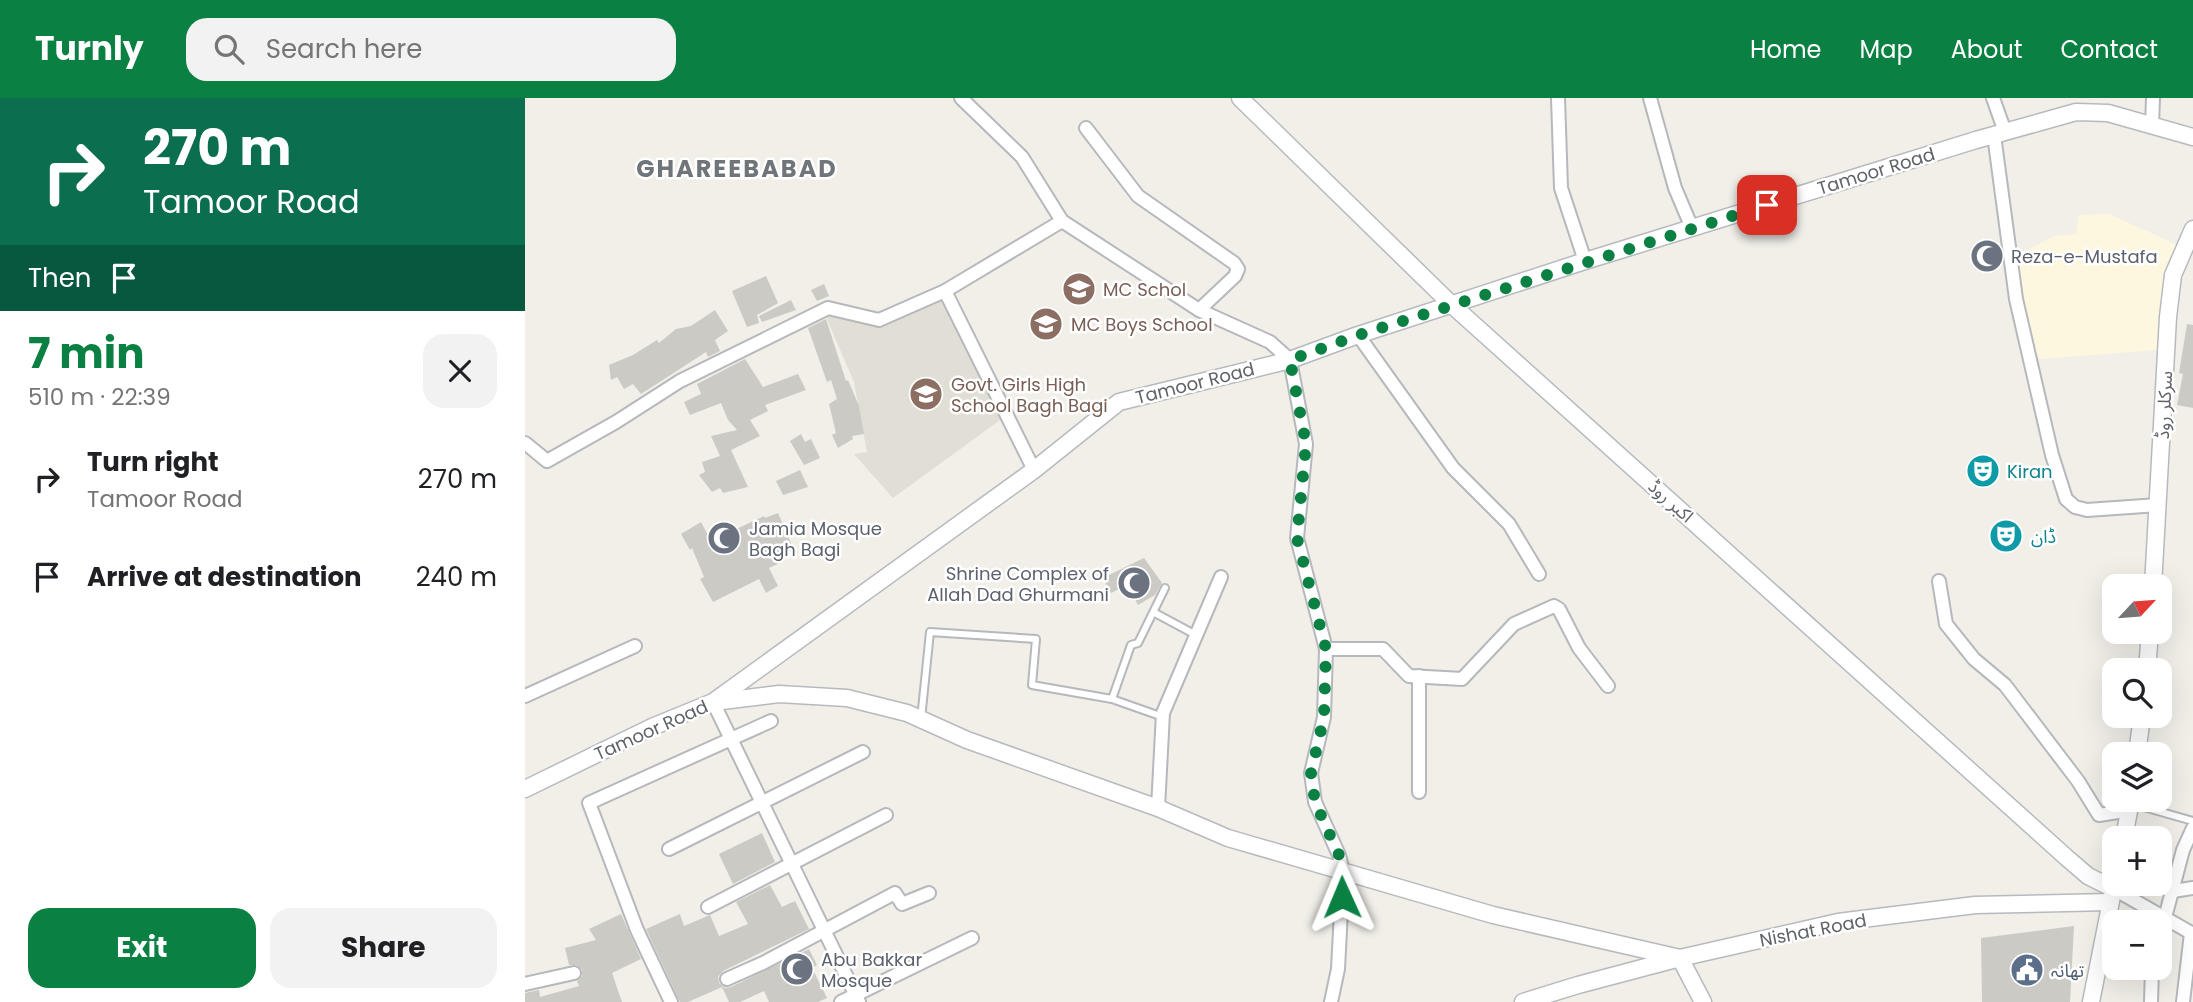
<!DOCTYPE html>
<meta charset="utf-8">
<style>
:root{--surface:#fff;--page:#f2f2f2;--text:#202124;--muted:#757577;--accent:#0b8043}
body{margin:0;font-family:Poppins,"Noto Sans Arabic",sans-serif;background:var(--page);color:var(--text);height:100vh;display:flex;flex-direction:column;font-size:26px;white-space:nowrap}
*{box-sizing:border-box;margin:0}
p{font-size:23px;color:var(--muted)}
.icon{flex:none;width:38px;height:38px;fill:none;stroke:currentColor;stroke-width:2;stroke-linecap:round;stroke-linejoin:round}
.map{position:relative;flex:1;overflow:hidden}
.side{display:flex;flex-direction:column;background:var(--surface);width:525px}
.side>*{flex:none}
.top-card{background:#0b6e4f;color:#fff;overflow:hidden}
.needle{width:46px;rotate:64deg}
.tools{position:absolute;left:1577px;top:476px;display:grid;gap:14px}
.tools a{display:grid;place-items:center;width:70px;height:70px;border-radius:14px;background:var(--surface);box-shadow:0 7px 28px #0002;font-size:35px}
.pin{position:absolute;display:grid;place-items:center;width:60px;height:60px;color:#fff;margin:-30px;border-radius:14px;box-shadow:0 4px 10px #0006}
.me{position:absolute;width:77px;margin:-38px;rotate:359deg;stroke-linejoin:round;filter:drop-shadow(0 0 5px #0008)}
.turn{display:flex;align-items:center;gap:24px;height:147px;padding:0 28px;font-size:32px}
.turn .icon{width:91px;height:91px;stroke-width:2.5}
.turn b{display:block;font-size:49px;line-height:60px}
.then{display:flex;align-items:center;height:66px;padding:0 28px;background:#0003;gap:14px;font-size:26px}
.round{display:grid;place-items:center;flex:none;width:74px;height:74px;border-radius:21px;background:var(--page)}
.headline{display:flex;align-items:center;justify-content:space-between;height:119px;padding:0 28px}
h1{font-size:42px;font-weight:700;line-height:52px;color:var(--accent)}
.button{display:flex;gap:14px;margin-top:auto;padding:14px 28px}
.button a{flex:1;height:80px;border-radius:21px;background:var(--accent);color:#fff;font-size:28px;font-weight:700;line-height:80px;text-align:center}
.button a+a{background:var(--page);color:var(--text)}
ul{padding:0;list-style:none}
li{display:flex;align-items:center;gap:21px;height:98px;padding:0 28px}
li div{flex:1}
li b{display:block;font-size:26px}
li em{font-style:normal}
header{display:flex;align-items:center;gap:42px;box-sizing:border-box;height:98px;padding:0 35px;background:var(--accent);color:#fff}
header strong{font-size:33px}
nav{display:flex;gap:38px;margin-inline-start:auto;font-size:24px}
.search{width:490px;height:63px;background:var(--page);display:flex;align-items:center;gap:18px;box-sizing:border-box;padding:0 24px;border-radius:21px;color:var(--muted);font-size:26px}
main{display:flex;flex:1;min-height:0}
.map>svg:first-child{display:block}
.commercial{fill:#fef7e0}
.education{fill:#e1ded6}
.building{fill:#cccac5}
.lines{fill:none;stroke-linecap:round;stroke-linejoin:round}
.lane-casing{stroke:#b5b8bc;stroke-width:10}
.street-casing{stroke:#b5b8bc;stroke-width:16}
.secondary-casing{stroke:#b6babf;stroke-width:19}
.lane{stroke:#fff;stroke-width:6}
.street{stroke:#fff;stroke-width:12}
.secondary{stroke:#fff;stroke-width:16}
.route{stroke:#0b8043;stroke-width:12;stroke-dasharray:0 21.6}
.labels{text-anchor:middle;dominant-baseline:central;stroke-width:5;stroke-linejoin:round;paint-order:stroke}
.street-label{font-size:18px;fill:#5f6368;stroke:#fff}
.worship-label{font-size:18px;fill:#5b616d;stroke:#fff;text-anchor:start}
.education-label{font-size:18px;fill:#785e54;stroke:#fff;text-anchor:start}
.culture-label{font-size:18px;fill:#0d838f;stroke:#fff;text-anchor:start}
.service-label{font-size:18px;fill:#4e5e75;stroke:#fff;text-anchor:start}
.district-label{font-size:24px;font-weight:bold;letter-spacing:2px;fill:#70757a;stroke:#fff}
</style>
<header>
<strong>Turnly</strong>
<div class="search"><svg class="icon" aria-label="search" viewBox="0 0 24 24"><circle cx="10" cy="10" r="6"/><path d="M15 15l6 6"/></svg>Search here</div>
<nav><a>Home</a><a>Map</a><a>About</a><a>Contact</a></nav>
</header>
<main>
<section class="side">
<div class="top-card">
<div class="turn"><svg class="icon" aria-label="right" viewBox="0 0 24 24"><path d="M7 20v-9h11M14 6l5 5-5 5"/></svg><div><b>270 m</b>Tamoor Road</div></div>
<div class="then">Then<svg class="icon" aria-label="arrive" viewBox="0 0 24 24"><path d="M6 21V4h12l-3 4 3 4H6"/></svg></div>
</div>
<div class="headline"><div><h1>7 min</h1><p>510 m · 22:39</p></div><a class="round"><svg class="icon" aria-label="close" viewBox="0 0 24 24"><path d="M6 6l12 12M18 6L6 18"/></svg></a></div>
<ul>
<li><svg class="icon" aria-label="right" viewBox="0 0 24 24"><path d="M7 20v-9h11M14 6l5 5-5 5"/></svg><div><b>Turn right</b><p>Tamoor Road</p></div><em>270 m</em></li>
<li><svg class="icon" aria-label="arrive" viewBox="0 0 24 24"><path d="M6 21V4h12l-3 4 3 4H6"/></svg><div><b>Arrive at destination</b></div><em>240 m</em></li>
</ul>
<div class="button"><a>Exit</a><a>Share</a></div>
</section>
<div class="map">
<svg width="1668" height="904" viewBox="0 0 1668 904">
<rect width="100%" height="100%" fill="#f1efe8"/>
<path class="commercial" d="M1584 116 1659 150 1642 251 1505 262 1486 165 1499 154 1529 138 1551 136 1554 117Z"/>
<path class="education" d="M420 193 482 317 368 400 329 356 342 354 329 284 298 212 354 222Z"/>
<g class="building">
<path d="M241 178 253 205 232 217 234 225 222 229 207 193Z"/>
<path d="M299 186 304 198 292 203 286 192Z"/>
<path d="M266 202 271 212 237 224 234 218Z"/>
<path d="M190 212 203 233 190 242 195 253 183 259 181 254 116 296 108 286 99 291 92 279 86 282 84 267 108 257 132 242 134 245 151 231 166 228Z"/>
<path d="M301 221 321 283 323 282 334 308 339 336 327 338 328 341 313 350 307 337 311 335 304 306 312 301 306 282 302 284 283 230Z"/>
<path d="M1662 226 1668 227V310L1652 307 1658 276 1654 275Z"/>
<path d="M220 261 238 289 273 276 281 292 240 307 243 313 225 322 235 338 206 352 223 389 198 395 195 390 187 394 174 377 180 374 177 364 195 358 186 338 212 332 203 322 196 305 165 317 159 304 176 296 172 286Z"/>
<path d="M276 336 280 344 286 341 295 360 279 367 265 343Z"/>
<path d="M275 372 283 389 258 397 251 383Z"/>
<path d="M253 415 267 447 265 448 267 453 255 458 257 464 244 470 253 488 241 495 234 481 188 504 175 481 179 479 167 450 165 452 156 436 176 424 186 443 239 418 240 420Z"/>
<path d="M619 460 637 485 630 497 613 507 602 487 586 495 578 480Z"/>
<path d="M237 735 250 764 208 786 194 756Z"/>
<path d="M245 787 257 809 270 803 284 831 198 873 193 879 194 885 200 890 206 889 284 851 292 867 287 870 302 900 293 904H244L239 893 215 904H204L197 889 163 904H155L121 831 155 816 159 828 185 817 194 838 223 826 211 804Z"/>
<path d="M96 816 116 861 87 875 97 904H0V895L14 892 15 899 54 888 52 883 57 878V872L52 867H44L40 850 71 842 64 831Z"/>
<path d="M1549 828 1545 904H1457L1456 840Z"/>
</g>
<g class="lines">
<defs>
<g id="lane">
<path d="M630 515 671 537"/>
<path d="M587 601 606 547 613 545 640 490"/>
<path d="M396 621 405 534 511 541 507 587 587 601 638 619"/>
<path d="M1608 706 1668 723"/>
</g>
<g id="street">
<path d="M436 0 497 59 537 123 674 212 745 244 765 262 781 346 772 440 801 551 799 619 786 675 790 704 814 757 818 774 813 871 806 904"/>
<path d="M1033 0 1036 90 1060 163"/>
<path d="M1125 0 1150 90 1167 130"/>
<path d="M1468 0 1480 34"/>
<path d="M1627 28 1628 0"/>
<path d="M561 30 613 98 709 165 713 171 710 178 674 212"/>
<path d="M1469 37 1491 201 1527 357 1541 401 1550 409 1562 412 1633 407"/>
<path d="M420 193 509 372"/>
<path d="M833 237 928 370 984 426 1014 476"/>
<path d="M0 345 22 363 91 324 155 283 303 210 354 222 420 193 537 123"/>
<path d="M1414 483 1421 526 1449 561 1480 587 1553 683 1574 717 1605 712"/>
<path d="M801 551H858L884 578 937 581 989 526 1029 508 1034 511 1054 550 1083 588"/>
<path d="M894 578V694"/>
<path d="M0 598 110 548"/>
<path d="M188 604 334 904"/>
<path d="M633 710 638 615 696 479"/>
<path d="M144 751 338 654"/>
<path d="M1589 791 1668 836"/>
<path d="M1648 793 1668 790"/>
<path d="M183 809 361 717"/>
<path d="M1634 842 1658 752 1668 730"/>
<path d="M202 881 238 865 370 795 377 806 404 795"/>
<path d="M0 886 49 875"/>
<path d="M146 904 112 832 64 705 246 623"/>
<path d="M316 904 447 840"/>
<path d="M1626 904 1627 870"/>
<path d="M1658 904 1666 835"/>
</g>
<g id="secondary">
<path d="M715 0 927 207 1542 760 1563 778 1589 791"/>
<path d="M1628 488 1643 219 1648 177 1668 131"/>
<path d="M1622 572 1625 534"/>
<path d="M189 604 254 596 322 600 382 615 442 642 633 710 703 740 968 817 1155 860 1178 904"/>
<path d="M1612 656 1617 618"/>
<path d="M0 691 127 629 188 604 509 372 594 304 765 262 833 237 1060 163 1451 42 1551 14 1583 15 1668 39"/>
<path d="M1599 740 1606 702"/>
<path d="M998 904 1053 887 1155 860 1313 824 1450 807 1585 804"/>
<path d="M1566 904 1588 793"/>
</g>
</defs>
<use href="#lane" class="lane-casing"/>
<use href="#street" class="street-casing"/>
<use href="#secondary" class="secondary-casing"/>
<use href="#lane" class="lane"/>
<use href="#street" class="street"/>
<use href="#secondary" class="secondary"/>
</g>
<g class="lines">
<path class="route" d="M817 799 818 774 814 757 790 704 786 675 799 619 801 551 772 440 781 346 765 262 834 237 1242 107"/>
</g>
<defs>
<symbol id="mosque-disc" viewBox="-11 -11 22 22"><circle r="9.5" fill="#6b7280" stroke="#fff"/><path d="M3.5-4.9A6 6 0 1 0 3.5 4.9A5 5 0 1 1 3.5-4.9Z" fill="#fff"/></symbol>
<symbol id="school-disc" viewBox="-11 -11 22 22"><circle r="9.5" fill="#8d6e63" stroke="#fff"/><path d="M0-5L7-2L0 1L-7-2ZM-4 1L0 2.5L4 1V4Q0 6-4 4Z" fill="#fff"/></symbol>
<symbol id="theatre-disc" viewBox="-11 -11 22 22"><circle r="9.5" fill="#0f9aa8" stroke="#fff"/><path d="M-5-5.5Q0-4 5-5.5V0Q5 5 0 6Q-5 5-5 0ZM-3.3-2.5H-1v1.5H-3.3ZM1-2.5H3.3v1.5H1ZM-2.8 1Q0 5.5 2.8 1Z" fill="#fff"/></symbol>
<symbol id="civic-disc" viewBox="-11 -11 22 22"><circle r="9.5" fill="#5c6f8a" stroke="#fff"/><path d="M-.6-6.5H3V-4.5H.6V-3L4-1V1h2V6H-6V1h2V-1L-.6-3ZM-1.2 2.5V6h2.4V2.5Z" fill="#fff"/></symbol>
</defs>
<g fill-rule="evenodd">
<use href="#mosque-disc" x="1443" y="139" width="38" height="38"/>
<use href="#school-disc" x="535" y="172" width="38" height="38"/>
<use href="#school-disc" x="502" y="207" width="38" height="38"/>
<use href="#school-disc" x="382" y="277" width="38" height="38"/>
<use href="#theatre-disc" x="1439" y="354" width="38" height="38"/>
<use href="#theatre-disc" x="1462" y="419" width="38" height="38"/>
<use href="#mosque-disc" x="180" y="421" width="38" height="38"/>
<use href="#mosque-disc" x="590" y="466" width="38" height="38"/>
<use href="#mosque-disc" x="253" y="852" width="38" height="38"/>
<use href="#civic-disc" x="1483" y="853" width="38" height="38"/>
</g>
<g class="labels">
<g class="street-label">
<text transform="translate(1351 73) rotate(-17)">Tamoor Road</text>
<text transform="translate(670 285) rotate(-14)">Tamoor Road</text>
<text transform="translate(1639 307) rotate(-87)">سرکلر روڈ</text>
<text transform="translate(1146 403) rotate(42)">اکبر روڈ</text>
<text transform="translate(126 632) rotate(-24)">Tamoor Road</text>
<text transform="translate(1288 832) rotate(-11)">Nishat Road</text>
</g>
<g class="worship-label">
<text x="1486" y="158">Reza-e-Mustafa</text>
<text x="224" y="430">Jamia Mosque<tspan x="224" dy="21">Bagh Bagi</tspan></text>
<text x="584" y="475" text-anchor="end">Shrine Complex of<tspan x="584" dy="21">Allah Dad Ghurmani</tspan></text>
<text x="296" y="861">Abu Bakkar<tspan x="296" dy="21">Mosque</tspan></text>
</g>
<g class="education-label">
<text x="578" y="191">MC Schol</text>
<text x="546" y="226">MC Boys School</text>
<text x="426" y="286">Govt. Girls High<tspan x="426" dy="21">School Bagh Bagi</tspan></text>
</g>
<g class="culture-label">
<text x="1482" y="373">Kiran</text>
<text x="1506" y="438">ڈان</text>
</g>
<g class="service-label">
<text x="1526" y="872">تھانہ</text>
</g>
<g class="district-label">
<text x="212" y="70">GHAREEBABAD</text>
</g>
</g>
</svg>
<div class="tools">
<a><svg class="needle" viewBox="-14 -14 28 28"><path d="M0-13l5 13h-10z" fill="#e53935"/><path d="M0 13l5-13h-10z" fill="#757577"/></svg></a>
<a><svg class="icon" aria-label="search" viewBox="0 0 24 24"><circle cx="10" cy="10" r="6"/><path d="M15 15l6 6"/></svg></a>
<a><svg class="icon" aria-label="layers" viewBox="0 0 24 24"><path d="M12 4l9 5-9 5-9-5zM3 14l9 5 9-5"/></svg></a>
<a>+</a>
<a>−</a>
</div>
<div class="pin" style="left:1242px;top:107px;background:#d93025"><svg class="icon" aria-label="arrive" viewBox="0 0 24 24"><path d="M6 21V4h12l-3 4 3 4H6"/></svg></div>
<svg class="me" style="left:817px;top:799px" viewBox="-20 -20 40 40"><path d="M0-17L14 15 0 8-14 15z" fill="#0b8043" stroke="#fff" stroke-width="4"/></svg>
</div>
</main>
